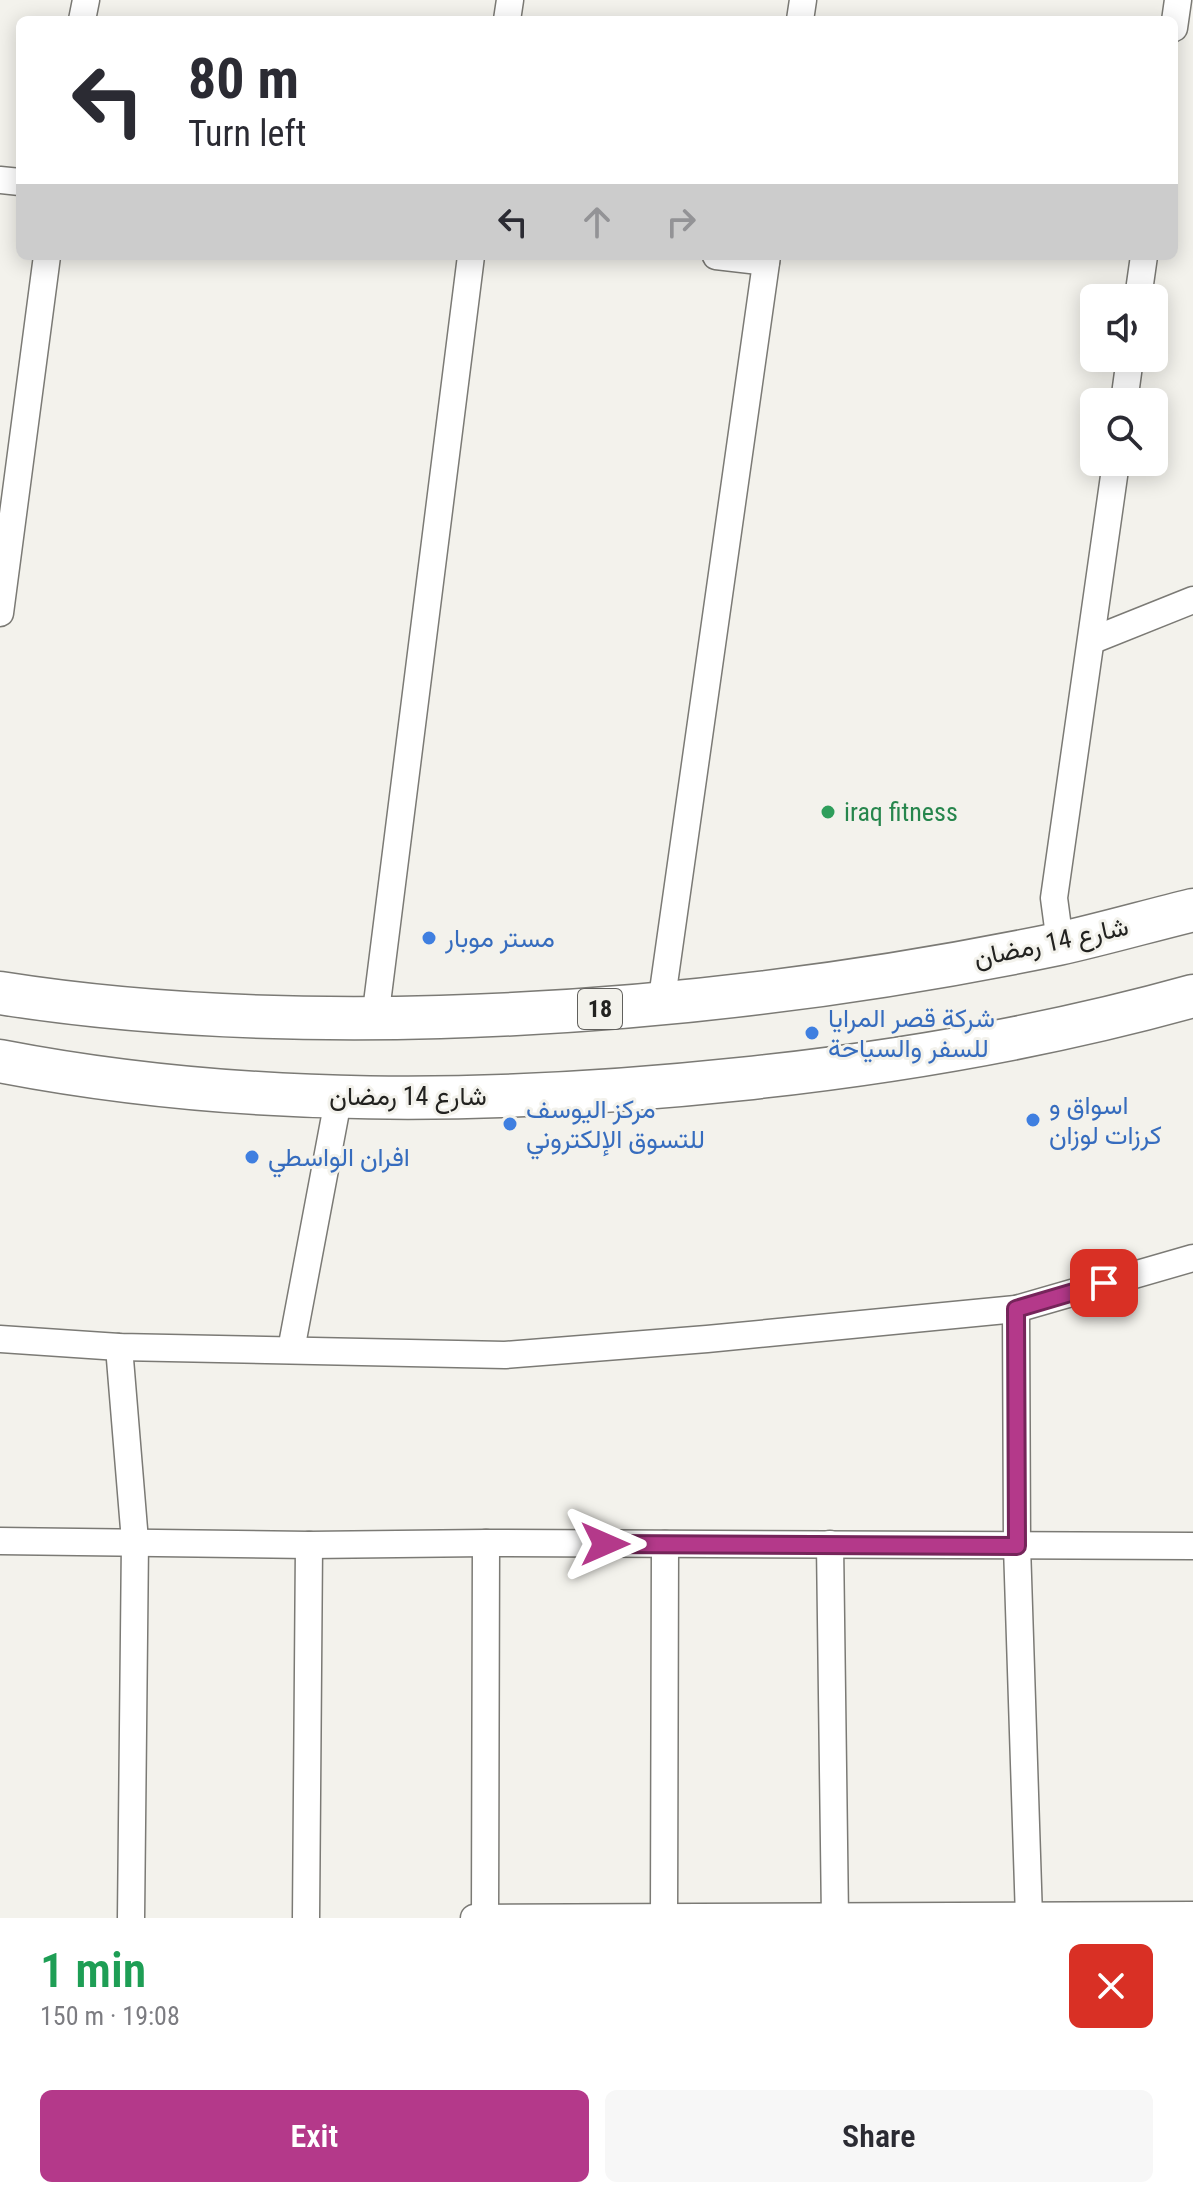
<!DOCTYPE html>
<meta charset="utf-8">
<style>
:root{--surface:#fff;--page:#f7f7f7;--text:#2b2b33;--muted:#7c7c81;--accent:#b4398a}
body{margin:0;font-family:"Roboto Condensed",Vazirmatn,sans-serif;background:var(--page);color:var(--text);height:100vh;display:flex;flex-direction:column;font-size:30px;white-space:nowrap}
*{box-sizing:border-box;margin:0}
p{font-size:26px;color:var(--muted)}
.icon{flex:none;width:44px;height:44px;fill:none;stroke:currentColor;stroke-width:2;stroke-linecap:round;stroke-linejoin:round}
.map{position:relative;height:1918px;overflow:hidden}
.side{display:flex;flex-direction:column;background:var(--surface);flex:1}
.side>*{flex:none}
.hud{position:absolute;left:16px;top:16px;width:1162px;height:244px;border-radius:12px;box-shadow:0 4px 20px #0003;background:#fff;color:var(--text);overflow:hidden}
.buttons{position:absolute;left:1080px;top:284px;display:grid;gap:16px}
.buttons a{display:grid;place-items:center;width:88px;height:88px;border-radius:12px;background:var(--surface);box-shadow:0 4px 20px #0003;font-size:40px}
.pin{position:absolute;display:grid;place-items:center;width:68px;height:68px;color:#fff;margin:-34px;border-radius:16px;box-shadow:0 4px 12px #0006}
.me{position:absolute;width:88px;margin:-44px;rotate:90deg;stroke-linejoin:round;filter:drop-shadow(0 0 6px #0008)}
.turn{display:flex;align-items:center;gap:28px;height:168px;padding:0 40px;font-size:36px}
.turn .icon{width:104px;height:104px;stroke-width:2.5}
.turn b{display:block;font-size:56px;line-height:68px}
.lanes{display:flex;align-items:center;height:76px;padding:0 40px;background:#0003;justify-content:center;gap:40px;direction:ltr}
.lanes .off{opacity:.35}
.round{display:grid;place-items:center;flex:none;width:84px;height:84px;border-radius:12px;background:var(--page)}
.overview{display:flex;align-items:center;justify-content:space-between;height:136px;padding:0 40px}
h1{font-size:48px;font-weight:600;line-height:60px;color:#1e9e55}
.cta{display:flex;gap:16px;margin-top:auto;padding:16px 40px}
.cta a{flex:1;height:92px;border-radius:12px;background:var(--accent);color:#fff;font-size:32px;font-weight:600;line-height:92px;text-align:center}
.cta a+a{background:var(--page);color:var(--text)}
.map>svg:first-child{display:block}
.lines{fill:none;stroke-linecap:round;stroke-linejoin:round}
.street-casing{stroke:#7b7a75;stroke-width:29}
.primary-casing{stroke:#7b7a75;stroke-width:45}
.street{stroke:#fff;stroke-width:26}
.primary{stroke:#fff;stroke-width:42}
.route-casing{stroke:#75255a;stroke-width:20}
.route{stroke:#b4398a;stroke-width:14}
.leisure-dot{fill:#2e9e5b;stroke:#f3f2ec;stroke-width:3}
.shop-dot{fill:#3f7fe0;stroke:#f3f2ec;stroke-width:3}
.labels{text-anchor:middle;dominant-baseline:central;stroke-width:6;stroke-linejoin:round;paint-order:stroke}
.shield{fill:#f3f2ec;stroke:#61605d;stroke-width:2}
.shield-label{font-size:24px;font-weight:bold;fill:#222220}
.leisure-label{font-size:26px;fill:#27864d;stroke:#f3f2ec;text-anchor:start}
.shop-label{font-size:26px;fill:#366cbe;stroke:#f3f2ec;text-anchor:start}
.street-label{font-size:26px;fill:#222220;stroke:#f3f2ec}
</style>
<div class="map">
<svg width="1193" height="1918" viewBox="0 0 1193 1918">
<rect width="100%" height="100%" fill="#f3f2ec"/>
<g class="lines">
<defs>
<g id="street">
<path d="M82 20 86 0"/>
<path d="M507 20 510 0"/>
<path d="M800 20 803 0"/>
<path d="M1174 28 1178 0"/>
<path d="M0 180 20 182"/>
<path d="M716 256 766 262"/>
<path d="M1138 298 1144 256"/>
<path d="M1124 402 1130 358"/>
<path d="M0 613 47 256"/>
<path d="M1093 640 1193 600"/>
<path d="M1060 943 1054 898 1116 462"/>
<path d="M661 1005 767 256"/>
<path d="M375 1019 471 256"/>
<path d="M1016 1309 1017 1546 1029 1918"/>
<path d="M0 1339 119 1347 505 1355 707 1339 1016 1309 1193 1258"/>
<path d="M119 1347 135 1541 131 1918"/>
<path d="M291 1350 339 1095"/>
<path d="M0 1541 309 1545 486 1543 1193 1546"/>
<path d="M830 1544 835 1918"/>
<path d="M306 1918 309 1545"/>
<path d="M474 1918 1193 1915"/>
<path d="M485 1918 486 1543"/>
<path d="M664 1918 665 1544"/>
</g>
<g id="primary">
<path d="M0 993C146 1016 293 1021 440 1017 648 1011 855 986 1058 944 1103 934 1148 921 1193 910"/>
<path d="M0 1061C243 1108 495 1105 741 1079 893 1063 1046 1037 1193 996"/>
</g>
</defs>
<use href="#street" class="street-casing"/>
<use href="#primary" class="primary-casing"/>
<use href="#street" class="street"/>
<use href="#primary" class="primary"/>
</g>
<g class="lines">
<defs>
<path id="route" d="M605 1544 1017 1546 1016 1309 1104 1283"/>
</defs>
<use href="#route" class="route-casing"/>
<use href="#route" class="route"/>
</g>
<circle class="leisure-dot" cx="828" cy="812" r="8"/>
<g class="shop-dot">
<circle cx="429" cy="938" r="8"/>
<circle cx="812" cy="1033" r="8"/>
<circle cx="1033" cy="1120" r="8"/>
<circle cx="510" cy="1124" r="8"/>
<circle cx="252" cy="1157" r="8"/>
</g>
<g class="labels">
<rect class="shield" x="578" y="989" width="44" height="40" rx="6"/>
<g class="shield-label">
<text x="600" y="1009">18</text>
</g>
<g class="leisure-label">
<text x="844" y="812">iraq fitness</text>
</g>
<g class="shop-label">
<text x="445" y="938">مستر موبار</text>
<text x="828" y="1018">شركة قصر المرايا<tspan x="828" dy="30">للسفر والسياحة</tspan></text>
<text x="1049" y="1105">اسواق و<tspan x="1049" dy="30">كرزات لوزان</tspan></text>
<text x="526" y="1109">مركز اليوسف<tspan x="526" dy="30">للتسوق الإلكتروني</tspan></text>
<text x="268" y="1157">افران الواسطي</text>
</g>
<g class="street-label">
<text transform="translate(1051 942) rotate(-12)">شارع 14 رمضان</text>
<text x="408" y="1096">شارع 14 رمضان</text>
</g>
</g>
</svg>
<div class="buttons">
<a><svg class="icon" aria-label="sound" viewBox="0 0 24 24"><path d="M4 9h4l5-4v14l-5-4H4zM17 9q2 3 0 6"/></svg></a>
<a><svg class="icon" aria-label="search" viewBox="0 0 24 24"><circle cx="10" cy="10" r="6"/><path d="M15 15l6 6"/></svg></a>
</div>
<div class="pin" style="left:1104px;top:1283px;background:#d93025"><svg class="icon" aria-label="arrive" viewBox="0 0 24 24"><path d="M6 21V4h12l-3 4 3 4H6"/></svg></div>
<svg class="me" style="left:605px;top:1544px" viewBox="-20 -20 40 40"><path d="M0-17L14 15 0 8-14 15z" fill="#b4398a" stroke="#fff" stroke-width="4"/></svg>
<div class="hud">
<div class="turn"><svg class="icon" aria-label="left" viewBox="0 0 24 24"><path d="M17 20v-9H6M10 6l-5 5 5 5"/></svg><div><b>80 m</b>Turn left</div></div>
<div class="lanes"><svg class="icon" aria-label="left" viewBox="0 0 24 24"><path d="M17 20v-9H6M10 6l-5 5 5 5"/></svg><svg class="icon off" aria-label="ahead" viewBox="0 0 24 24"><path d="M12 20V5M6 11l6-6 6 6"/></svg><svg class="icon off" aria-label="right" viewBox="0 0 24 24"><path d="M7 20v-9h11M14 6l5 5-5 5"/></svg></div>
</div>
</div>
<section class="side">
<div class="overview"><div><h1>1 min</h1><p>150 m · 19:08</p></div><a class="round" style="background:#d93025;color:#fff"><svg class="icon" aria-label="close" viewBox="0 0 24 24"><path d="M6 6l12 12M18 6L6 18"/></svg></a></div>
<div class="cta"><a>Exit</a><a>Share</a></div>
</section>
